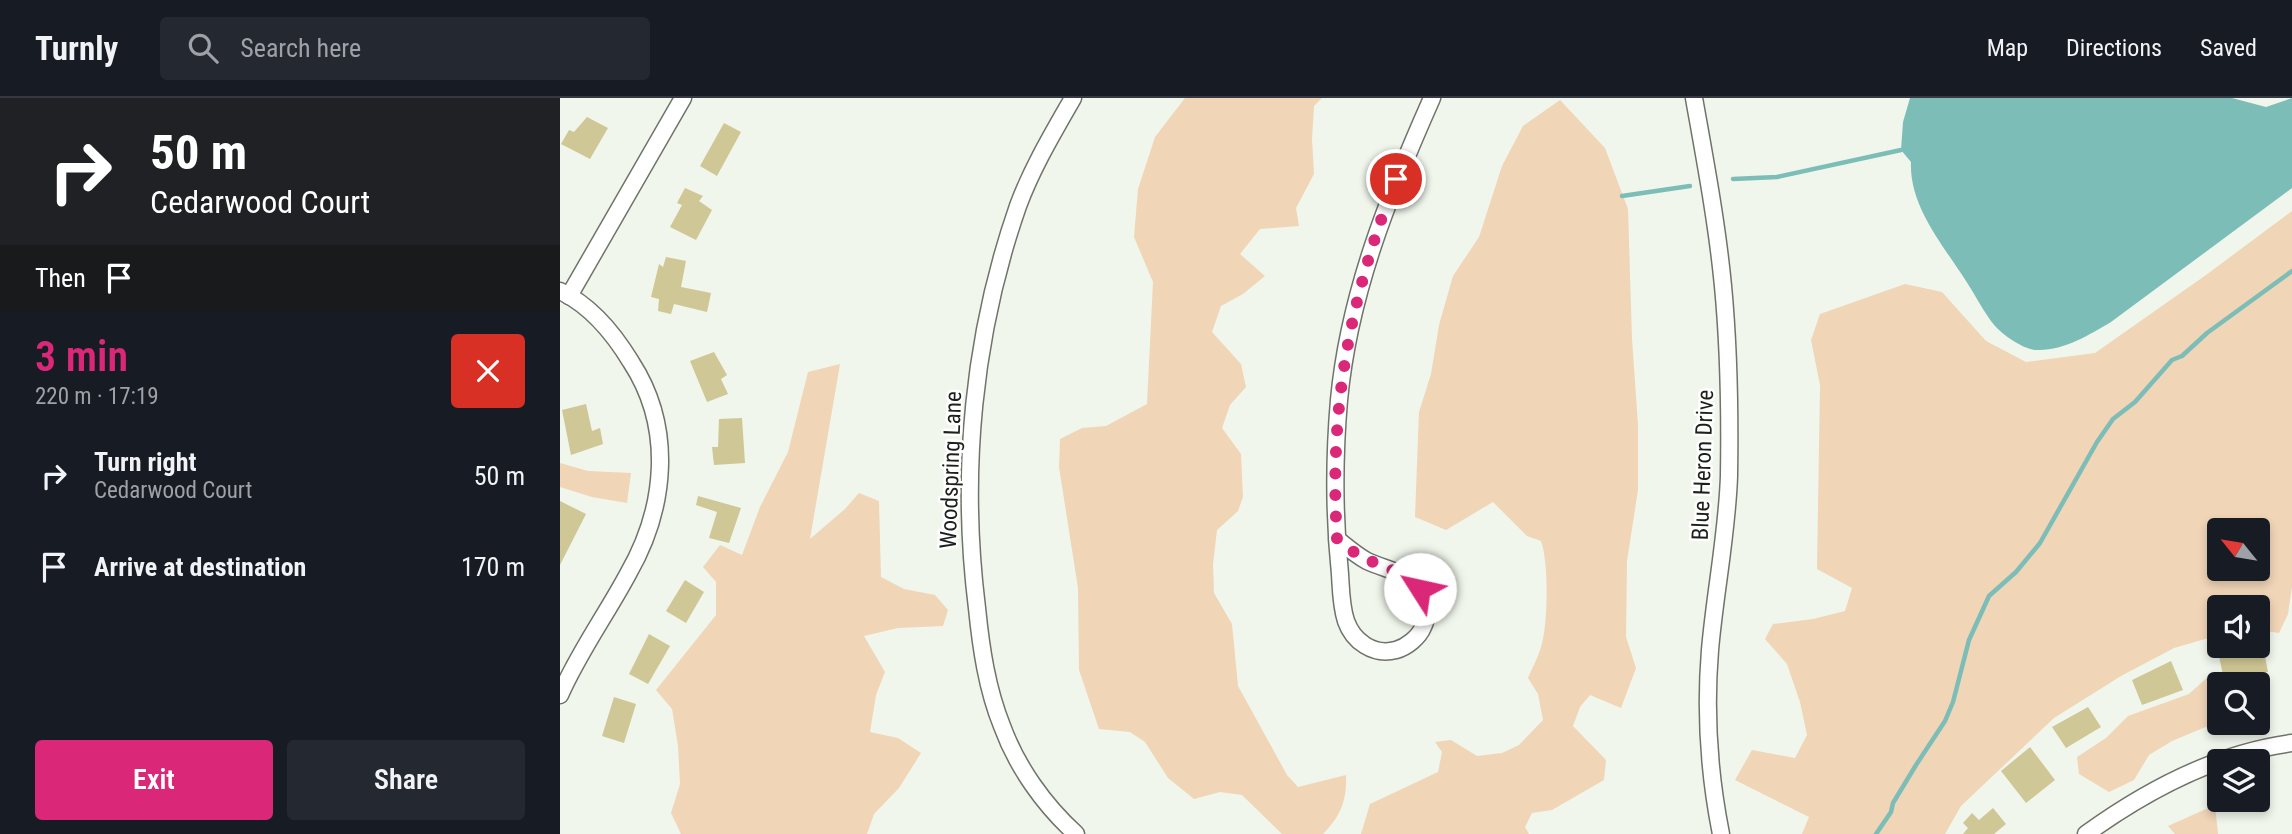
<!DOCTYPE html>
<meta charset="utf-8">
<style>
:root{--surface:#171b24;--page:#242831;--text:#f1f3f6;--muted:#9ea1a6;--line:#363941;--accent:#db2777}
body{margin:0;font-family:"Roboto Condensed",sans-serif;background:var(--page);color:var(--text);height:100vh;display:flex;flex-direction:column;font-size:26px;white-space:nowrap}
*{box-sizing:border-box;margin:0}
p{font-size:23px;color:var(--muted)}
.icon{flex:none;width:38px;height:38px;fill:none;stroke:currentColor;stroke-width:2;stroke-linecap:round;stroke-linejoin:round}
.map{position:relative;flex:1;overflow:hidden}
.sheet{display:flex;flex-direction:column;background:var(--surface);width:560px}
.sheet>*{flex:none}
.top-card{background:#202124;color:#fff;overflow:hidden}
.needle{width:46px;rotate:300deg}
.controls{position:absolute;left:1647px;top:420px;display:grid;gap:14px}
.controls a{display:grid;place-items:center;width:63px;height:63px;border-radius:7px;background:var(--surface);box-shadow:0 4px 10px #0003;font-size:35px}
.pin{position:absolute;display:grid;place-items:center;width:60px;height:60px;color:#fff;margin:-30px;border:4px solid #fff;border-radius:50%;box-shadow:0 2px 7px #0007}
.me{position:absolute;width:77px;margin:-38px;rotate:305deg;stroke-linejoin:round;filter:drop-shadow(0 0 5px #0008)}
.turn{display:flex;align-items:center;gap:24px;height:147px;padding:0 35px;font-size:32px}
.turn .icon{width:91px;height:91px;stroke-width:2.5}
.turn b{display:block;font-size:49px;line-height:60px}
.then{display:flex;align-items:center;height:66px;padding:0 35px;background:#0003;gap:14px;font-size:26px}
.round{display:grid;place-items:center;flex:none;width:74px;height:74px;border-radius:7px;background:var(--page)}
.summary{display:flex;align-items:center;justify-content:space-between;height:119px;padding:0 35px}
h1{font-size:42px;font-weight:600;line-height:52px;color:var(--accent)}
.button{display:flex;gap:14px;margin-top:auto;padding:14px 35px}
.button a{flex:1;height:80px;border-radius:7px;background:var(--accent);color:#fff;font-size:28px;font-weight:600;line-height:80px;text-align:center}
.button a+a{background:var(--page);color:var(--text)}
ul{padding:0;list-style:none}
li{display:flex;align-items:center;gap:21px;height:91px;padding:0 35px}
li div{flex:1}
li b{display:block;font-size:26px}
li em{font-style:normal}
header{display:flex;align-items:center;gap:42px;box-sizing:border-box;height:98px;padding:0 35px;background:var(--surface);border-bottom:2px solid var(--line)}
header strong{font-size:33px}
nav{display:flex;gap:38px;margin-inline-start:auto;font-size:24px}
.search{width:490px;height:63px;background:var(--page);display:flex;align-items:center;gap:18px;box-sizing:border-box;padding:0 24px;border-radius:7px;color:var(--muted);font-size:26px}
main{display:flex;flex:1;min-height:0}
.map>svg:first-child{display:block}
.green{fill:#f0d5b7;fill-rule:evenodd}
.water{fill:#7cbdb8}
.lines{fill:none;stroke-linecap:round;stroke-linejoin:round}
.stream{stroke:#7cbdb8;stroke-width:4.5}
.building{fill:#cfc795}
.minor-casing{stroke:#6f746b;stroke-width:19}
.minor{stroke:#fff;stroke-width:16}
.route{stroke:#db2777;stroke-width:12;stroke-dasharray:0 21.6}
.labels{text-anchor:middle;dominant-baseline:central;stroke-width:5;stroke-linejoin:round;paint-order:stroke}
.street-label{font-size:23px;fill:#1d1f1c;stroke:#fff}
</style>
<header>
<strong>Turnly</strong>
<div class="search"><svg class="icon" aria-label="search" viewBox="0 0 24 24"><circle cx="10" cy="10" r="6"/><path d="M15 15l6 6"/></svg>Search here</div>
<nav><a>Map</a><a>Directions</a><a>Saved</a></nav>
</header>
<main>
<section class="sheet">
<div class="top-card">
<div class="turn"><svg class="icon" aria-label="right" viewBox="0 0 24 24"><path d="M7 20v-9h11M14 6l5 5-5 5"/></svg><div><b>50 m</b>Cedarwood Court</div></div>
<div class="then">Then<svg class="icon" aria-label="arrive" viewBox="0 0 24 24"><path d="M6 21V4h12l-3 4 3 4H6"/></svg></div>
</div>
<div class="summary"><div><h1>3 min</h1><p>220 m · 17:19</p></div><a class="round" style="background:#d93025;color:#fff"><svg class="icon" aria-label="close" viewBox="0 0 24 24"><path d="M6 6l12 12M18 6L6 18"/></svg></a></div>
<ul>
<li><svg class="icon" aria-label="right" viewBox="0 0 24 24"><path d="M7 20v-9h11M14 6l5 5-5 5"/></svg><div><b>Turn right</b><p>Cedarwood Court</p></div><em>50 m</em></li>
<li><svg class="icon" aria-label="arrive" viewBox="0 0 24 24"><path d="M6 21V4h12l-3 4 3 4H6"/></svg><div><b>Arrive at destination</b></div><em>170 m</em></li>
</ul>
<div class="button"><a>Exit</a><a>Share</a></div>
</section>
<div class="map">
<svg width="1732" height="736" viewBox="0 0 1732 736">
<rect width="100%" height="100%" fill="#f0f6eb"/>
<g class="green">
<path d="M625 0H762L754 8 752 41 754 76 736 110 739 128 700 131 680 156 705 178 683 196 661 208 652 234 681 266 686 289 670 307 662 330 681 356 683 399 678 413 657 432 653 466 654 495 672 526 678 588 727 677 738 689 786 677C787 702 781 718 763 736H722L682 697 660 694 634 701 608 680 585 644 570 634 539 631 519 572 518 490 499 369 500 341 522 330 546 328 587 306 593 184 574 139 578 91 595 39Z"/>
<path d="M1000 2 1045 50 1068 111 1072 241 1078 327V392L1067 463 1066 539 1076 570 1061 610 1030 597 1020 609 1013 628 1046 662 1044 682 992 712 972 715 965 729 969 736H801L810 706 878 674 882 654 875 644 891 642 917 658 942 655 959 647 983 622 978 596 968 580C972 570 978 560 981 549 988 527 989 465 981 443L967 438 933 404 886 432 855 419 859 314 871 276 879 227 893 178 919 139 942 68 963 28Z"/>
<path d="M1732 113V489L1728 516 1719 535 1698 532V509H1659V537L1614 550 1561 578 1494 620 1401 708 1385 736H1242L1249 719 1175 682 1192 652 1235 660 1247 637 1240 604 1227 566 1205 541 1213 526 1253 521 1285 513 1292 490 1257 471 1260 287 1251 242 1260 216 1345 186 1382 194 1426 243 1466 264 1535 255 1646 177ZM1659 432H1698V471H1659Z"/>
<path d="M280 266 250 441 285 411 299 395 319 403 321 479 344 491 375 497 388 512 383 528 338 530 304 538 325 574 316 597 310 634 338 640 361 655 339 690 314 716 307 736H121L111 715 120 686 118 648 112 611 96 592 156 517V484L143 469 160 447 182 457 200 409 228 354 248 274Z"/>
<path d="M0 365 28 373 71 375 67 405 32 399 0 389Z"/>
<path d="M1651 576 1665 586H1659V625H1664L1648 628 1612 643 1589 657 1574 682 1549 694 1519 676 1517 659 1546 640 1568 618 1629 596Z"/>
<path d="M1655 707 1658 736H1615L1608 728Z"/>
</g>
<path class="water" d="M1350 0H1672L1706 9 1732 0V90L1551 224C1529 237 1503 253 1477 252 1464 252 1443 237 1435 228 1424 215 1416 198 1406 183 1383 147 1349 108 1351 64L1341 52 1343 24Z"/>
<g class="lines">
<g class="stream">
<path d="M1173 81 1217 79 1341 52"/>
<path d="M1062 98 1130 88"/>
<path d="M1316 736 1331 714 1333 705 1356 667 1385 623 1393 604 1409 542 1429 498 1456 474 1480 445 1537 344 1553 321 1575 304 1612 262 1622 258 1647 235 1732 173"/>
</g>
</g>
<g class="building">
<path d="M27 19 48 30 30 61 1 46 9 32 14 34Z"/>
<path d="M164 25 181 34 157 78 140 68Z"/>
<path d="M125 90 143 98 139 103 152 112 136 142 110 129 122 107 117 105Z"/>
<path d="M106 159 126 163 121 189 151 195 147 214 114 206 111 216 98 213 99 201 91 199 99 166 103 169Z"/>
<path d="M154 254 167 277 161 281 168 296 147 304 130 263Z"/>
<path d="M26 306 32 333 40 330 43 346 11 357 2 312Z"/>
<path d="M182 320 185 365 154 367 152 349H158L159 321Z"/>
<path d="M138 398 181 410 169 445 149 440 157 414 136 407Z"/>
<path d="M0 403 26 416 0 467Z"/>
<path d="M125 482 144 494 126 525 106 513Z"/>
<path d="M89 536 110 548 88 586 69 576Z"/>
<path d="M1703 548 1708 574 1664 582 1659 558Z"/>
<path d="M1611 563 1623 592 1582 607 1572 582Z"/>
<path d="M54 599 76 606 64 645 42 638Z"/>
<path d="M1528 609 1541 629 1506 650 1492 629Z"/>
<path d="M1470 649 1495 682 1466 705 1441 673Z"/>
<path d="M1433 710 1446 726 1434 736H1403L1408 730 1403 725 1412 715 1419 722Z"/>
</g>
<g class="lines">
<defs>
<g id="minor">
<path d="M513 0C493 35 472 70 458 108 413 237 400 375 417 510 421 550 427 591 442 628 457 669 484 707 516 736"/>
<path d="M1134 0C1145 62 1157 125 1163 188 1169 251 1170 315 1169 378 1167 437 1155 494 1150 552 1145 613 1149 676 1161 736"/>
<path d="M0 193C30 207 54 236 71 264 114 330 106 410 68 476 46 517 19 554 0 597"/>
<path d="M9 198 123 0"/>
<path d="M777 441C787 449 796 457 807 463 828 473 853 474 863 498 867 508 868 519 863 529 859 539 847 549 836 552 813 558 793 543 786 523 781 508 781 492 780 476 774 418 774 360 779 302 789 195 829 97 872 0"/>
<path d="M1526 736C1587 692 1656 655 1732 645"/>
</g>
</defs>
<use href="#minor" class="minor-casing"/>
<use href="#minor" class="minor"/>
</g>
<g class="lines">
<path class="route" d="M836 81C789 203 769 311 777 441L799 458 848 479 860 491"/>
</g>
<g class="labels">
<g class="street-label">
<text transform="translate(1143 367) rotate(-88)">Blue Heron Drive</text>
<text transform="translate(391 372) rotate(-88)">Woodspring Lane</text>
</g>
</g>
</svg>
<div class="controls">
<a><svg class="needle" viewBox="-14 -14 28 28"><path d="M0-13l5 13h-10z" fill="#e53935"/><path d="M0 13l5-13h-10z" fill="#9ea1a6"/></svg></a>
<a><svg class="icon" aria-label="sound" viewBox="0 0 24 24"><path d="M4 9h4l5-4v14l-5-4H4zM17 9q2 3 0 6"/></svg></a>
<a><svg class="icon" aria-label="search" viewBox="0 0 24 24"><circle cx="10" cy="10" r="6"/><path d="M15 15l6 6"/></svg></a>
<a><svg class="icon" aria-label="layers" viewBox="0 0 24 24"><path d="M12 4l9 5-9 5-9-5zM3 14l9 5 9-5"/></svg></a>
</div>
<div class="pin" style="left:836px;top:81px;background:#d93025"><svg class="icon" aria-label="arrive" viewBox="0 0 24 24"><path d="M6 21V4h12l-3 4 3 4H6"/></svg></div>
<svg class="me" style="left:860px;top:491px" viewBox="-20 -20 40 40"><circle r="19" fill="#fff"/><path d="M0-13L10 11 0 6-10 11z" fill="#db2777"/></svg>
</div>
</main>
